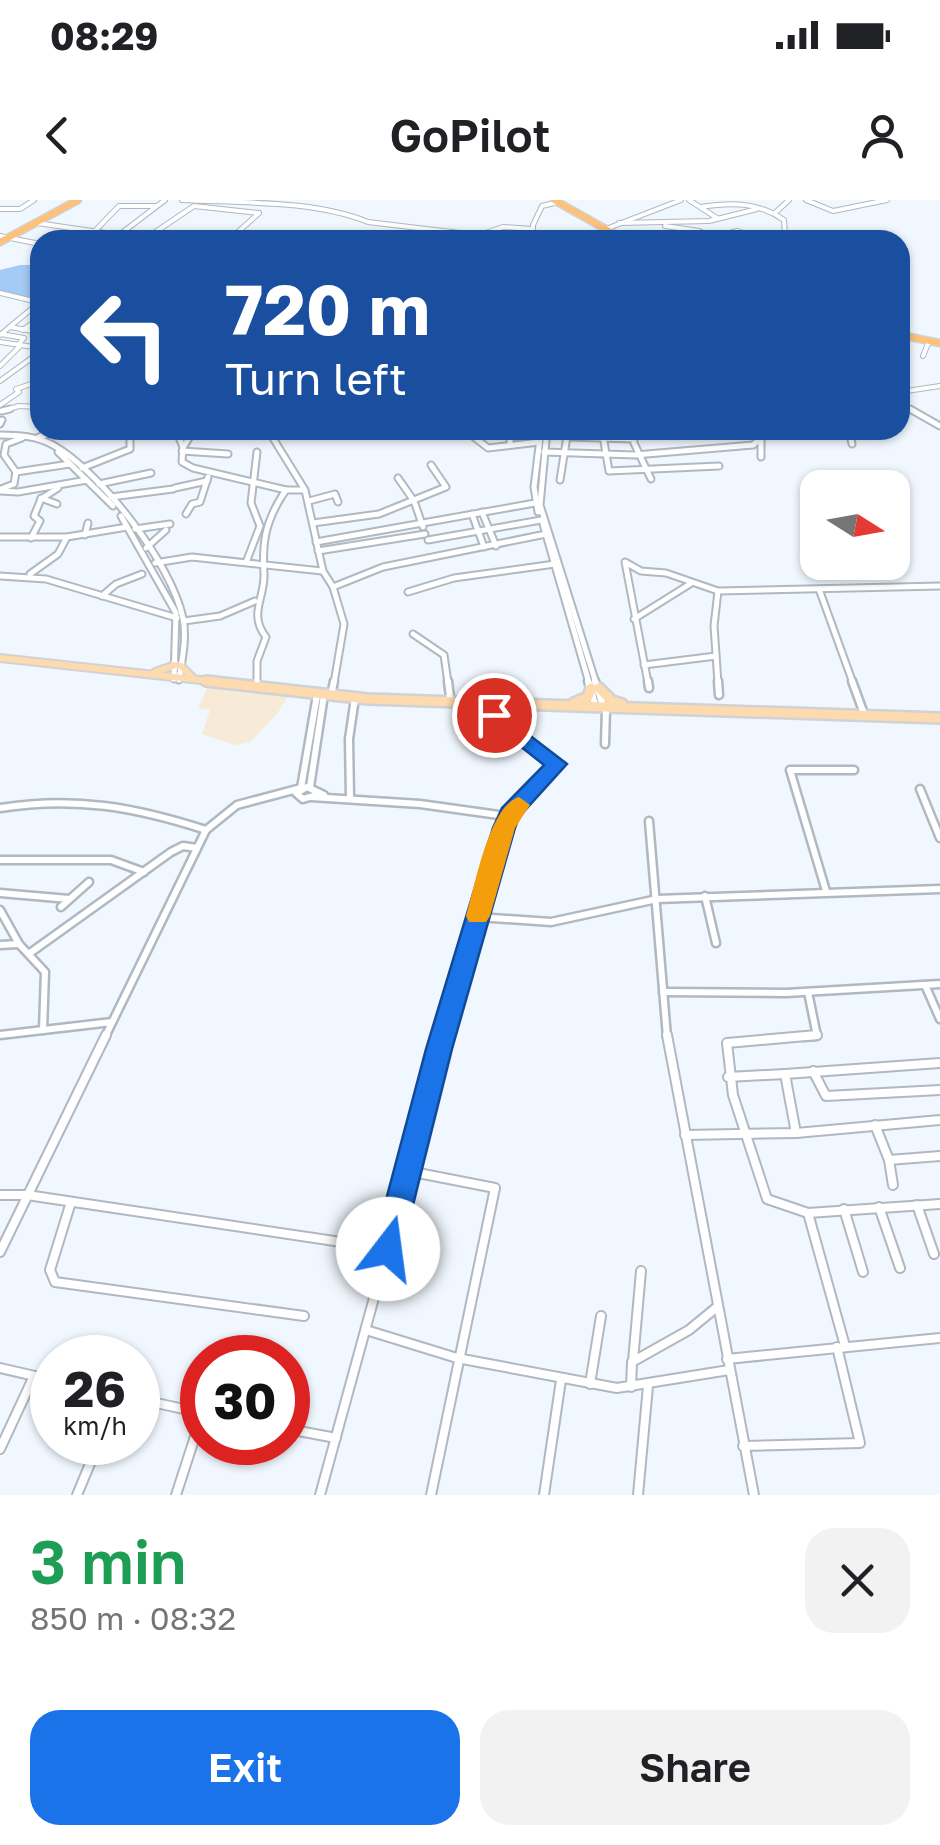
<!DOCTYPE html>
<meta charset="utf-8">
<style>
:root{--surface:#fff;--page:#f2f2f2;--text:#202124;--muted:#757577;--accent:#1a73e8}
body{margin:0;font-family:"Golos Text",sans-serif;background:var(--page);color:var(--text);height:100vh;display:flex;flex-direction:column;font-size:38px;white-space:nowrap}
*{box-sizing:border-box;margin:0}
p{font-size:32px;color:var(--muted)}
.icon{flex:none;width:55px;height:55px;fill:none;stroke:currentColor;stroke-width:2;stroke-linecap:round;stroke-linejoin:round}
.map{position:relative;height:1295px;overflow:hidden}
.side{display:flex;flex-direction:column;background:var(--surface);flex:1}
.side>*{flex:none}
.hud{position:absolute;left:30px;top:30px;width:880px;height:210px;border-radius:30px;box-shadow:0 2px 8px #0004;background:#1a4fa0;color:#fff;overflow:hidden}
.needle{width:65px;rotate:101deg}
.fabs{position:absolute;left:800px;top:270px;display:grid;gap:20px}
.fabs a{display:grid;place-items:center;width:110px;height:110px;border-radius:20px;background:var(--surface);box-shadow:0 2px 8px #0004;font-size:50px}
.speed{position:absolute;left:30px;top:1135px;display:flex;gap:20px;font-size:50px;font-weight:700;text-align:center}
.speed>*{display:grid;place-content:center;width:130px;height:130px;border-radius:50%;background:var(--surface);box-shadow:0 2px 8px #0004;line-height:1}
.speed small{font-size:25px;font-weight:400}
.speed .limit{border:15px solid #d22;background:#fff;color:#111}
.pin{position:absolute;display:grid;place-items:center;width:85px;height:85px;color:#fff;margin:-42px;border:5px solid #fff;border-radius:50%;box-shadow:0 2px 10px #0007}
.me{position:absolute;width:110px;margin:-55px;rotate:15deg;stroke-linejoin:round;filter:drop-shadow(0 0 8px #0008)}
.turn{display:flex;align-items:center;gap:35px;height:210px;padding:0 30px;font-size:45px}
.turn .icon{width:130px;height:130px;stroke-width:2.5}
.turn b{display:block;font-size:70px;line-height:85px}
.round{display:grid;place-items:center;flex:none;width:105px;height:105px;border-radius:30px;background:var(--page)}
.headline{display:flex;align-items:center;justify-content:space-between;height:170px;padding:0 30px}
h1{font-size:60px;font-weight:600;line-height:75px;color:#1e9e55}
.cta{display:flex;gap:20px;margin-top:auto;padding:20px 30px}
.cta a{flex:1;height:115px;border-radius:30px;background:var(--accent);color:#fff;font-size:40px;font-weight:600;line-height:115px;text-align:center}
.cta a+a{background:var(--page);color:var(--text)}
.status{display:flex;justify-content:space-between;align-items:center;height:70px;padding:0 50px;background:var(--surface);direction:ltr}
.status svg{height:28px;fill:currentColor}
header{display:flex;justify-content:space-between;align-items:center;height:130px;padding:0 30px;background:var(--surface);font-size:45px;font-weight:600}
.map>svg:first-child{display:block}
.medical{fill:#f7ead6}
.green{fill:#a4cbf6}
.lines{fill:none;stroke-linecap:round;stroke-linejoin:round}
.minor-far3-casing{stroke:#b0b8c1;stroke-width:6}
.minor-far2-casing{stroke:#b0b8c1;stroke-width:9}
.minor-far1-casing{stroke:#b0b8c1;stroke-width:11}
.minor-casing{stroke:#b0b8c1;stroke-width:12}
.major-far1-casing{stroke:#d1d2d3;stroke-width:10}
.major-casing{stroke:#d1d2d3;stroke-width:14}
.highway-casing{stroke:#d1d2d3;stroke-width:9}
.minor-far3{stroke:#fff;stroke-width:4}
.minor-far2{stroke:#fff;stroke-width:5}
.minor-far1{stroke:#fff;stroke-width:6}
.minor{stroke:#fff;stroke-width:8}
.major-far1{stroke:#fedaaf;stroke-width:6}
.major{stroke:#fedaaf;stroke-width:9}
.highway{stroke:#fec17a;stroke-width:6}
.route{fill:#1a73e8;stroke:#114b97;stroke-width:2.5}
.slow{fill:#f59e0b}
</style>
<div class="status"><b>08:29</b><svg viewBox="0 0 49 12"><path d="M0 12V9h3v3zM5 12V6h3v6zM10 12V3h3v9zM15 12V0h3v12zM26 1h20v11H26zM47 4h2v5h-2z"/></svg></div>
<header><svg class="icon" aria-label="back" viewBox="0 0 24 24"><path d="M15 5l-7 7 7 7"/></svg>GoPilot<svg class="icon" aria-label="person" viewBox="0 0 24 24"><circle cx="12" cy="8" r="4"/><path d="M4 21q1-7 8-7t8 7"/></svg></header>
<div class="map">
<svg width="940" height="1295" viewBox="0 0 940 1295">
<rect width="100%" height="100%" fill="#f0f7fe"/>
<path class="medical" d="M208 487 287 497 277 514 250 542 235 545 202 534 210 510 198 508Z"/>
<path class="green" d="M20 65H40L37 101 0 92V70Z"/>
<g class="lines">
<defs>
<g id="minor-far3">
<path d="M182 0C242 3 313 0 368 22L519 40"/>
<path d="M689 0 717 18"/>
<path d="M806 0 833 11 887 0"/>
<path d="M701 7C731 2 758 2 784 20L785 35 776 40"/>
<path d="M0 9H20L34 0"/>
<path d="M775 13 789 0"/>
<path d="M37 23 119 35 165 0"/>
<path d="M619 23 709 21 757 9"/>
<path d="M665 26 699 31 717 40"/>
<path d="M606 29 681 0"/>
<path d="M94 32 119 6H155"/>
<path d="M119 35 152 40"/>
<path d="M0 36 40 44"/>
<path d="M715 37 737 31 767 40"/>
<path d="M145 39 194 6 259 13"/>
<path d="M229 40 259 13"/>
<path d="M448 40 453 32"/>
<path d="M466 40 503 27 532 29"/>
<path d="M533 40V25L542 6 558 2"/>
<path d="M0 93 38 102"/>
<path d="M10 127 38 132"/>
<path d="M23 130 40 118"/>
<path d="M1 134 24 138 18 145"/>
<path d="M0 135 35 106"/>
<path d="M0 142 40 148"/>
<path d="M923 156 929 141"/>
<path d="M0 166 20 146"/>
<path d="M0 181 40 152"/>
<path d="M900 192 940 186"/>
<path d="M900 203 914 211"/>
<path d="M0 205 19 192 16 189 40 181"/>
<path d="M2 211 19 206 40 207"/>
</g>
<g id="minor-far2">
<path d="M910 209 940 226"/>
<path d="M2 211 10 209"/>
<path d="M0 224 2 220"/>
<path d="M176 230 183 247 182 262 193 268 286 290"/>
<path d="M268 230 305 290 323 371 333 387 344 424 334 483"/>
<path d="M465 230 488 248 539 242"/>
<path d="M510 230V243"/>
<path d="M547 230 540 305 596 483"/>
<path d="M602 230 609 271 719 266"/>
<path d="M633 230 634 243 651 279"/>
<path d="M761 230V257"/>
<path d="M849 230 852 244"/>
<path d="M0 235C18 235 37 236 53 245 102 273 171 363 183 418 187 438 182 460 179 480"/>
<path d="M39 237 61 230"/>
<path d="M567 237 633 239"/>
<path d="M184 246 194 230"/>
<path d="M182 251 228 254"/>
<path d="M58 252 113 306"/>
<path d="M544 252 635 255 753 245 760 239"/>
<path d="M82 268 130 249V230"/>
<path d="M16 272 70 264"/>
<path d="M398 278 414 301 423 327"/>
<path d="M560 280 568 230"/>
<path d="M99 284 151 273"/>
<path d="M175 288 207 281"/>
<path d="M1 289 14 284 16 272 4 255 6 244 22 238"/>
<path d="M0 291 18 292 87 280"/>
<path d="M111 297 173 289"/>
<path d="M41 298 57 304"/>
<path d="M309 301 335 294 338 302"/>
<path d="M482 312 496 346"/>
<path d="M538 312 534 287 541 230"/>
<path d="M186 314 192 304 200 302 208 277"/>
<path d="M472 314 484 347"/>
<path d="M121 316 176 413 174 479"/>
<path d="M313 323 379 314 446 287 431 265"/>
<path d="M543 324 589 483"/>
<path d="M135 329 170 324"/>
<path d="M85 335 88 323"/>
<path d="M0 337H67L127 327"/>
<path d="M31 338 40 321 34 316 41 299 58 288"/>
<path d="M428 340 541 320"/>
<path d="M316 342 535 303"/>
<path d="M146 348 166 330"/>
<path d="M318 351 425 334"/>
<path d="M247 360 260 326 251 303 257 252"/>
<path d="M155 363 192 357 322 371"/>
<path d="M30 374 58 354 67 337"/>
<path d="M0 376 46 379 177 418"/>
<path d="M333 387 383 367 546 334"/>
<path d="M819 389 853 483"/>
<path d="M718 391 714 426 718 483"/>
<path d="M408 392 454 378 555 364"/>
<path d="M102 396 116 384 142 374"/>
<path d="M634 419 690 384"/>
<path d="M184 421 220 416 255 401"/>
<path d="M413 434 444 455 448 483"/>
<path d="M644 465 716 456"/>
<path d="M257 483V461L266 437C248 414 265 398 264 374 262 344 265 323 282 296L286 290H304"/>
<path d="M648 483 625 362 641 371 666 373 718 391 940 386"/>
</g>
<g id="minor-far1">
<path d="M448 481 450 497"/>
<path d="M588 481 596 508"/>
<path d="M595 481 604 508"/>
<path d="M648 481 649 488"/>
<path d="M718 481 719 495"/>
<path d="M852 481 863 511"/>
<path d="M332 491 334 481"/>
<path d="M492 504 494 515 557 565 508 618"/>
<path d="M605 544 606 509"/>
<path d="M310 587 324 495"/>
<path d="M301 588 317 495"/>
<path d="M920 589 940 638"/>
<path d="M313 596 303 599 296 593 307 587 324 595"/>
<path d="M311 597 420 604 506 616 445 837"/>
<path d="M350 598 349 539 355 498"/>
<path d="M0 608C74 596 135 607 206 630"/>
<path d="M649 621 667 837"/>
<path d="M0 660H111L144 672"/>
<path d="M826 691 790 570H854"/>
<path d="M0 693 69 699"/>
<path d="M705 696 716 743"/>
<path d="M61 707 89 682"/>
<path d="M0 710 19 744 45 772 43 830"/>
<path d="M478 717 551 722 657 699 940 689"/>
<path d="M0 745 19 744"/>
<path d="M30 753 171 652 183 646 197 648"/>
<path d="M925 785 940 819"/>
<path d="M663 792 786 793 940 784"/>
<path d="M0 835 112 822"/>
<path d="M105 837 206 630 237 605 301 588"/>
<path d="M803 837 817 836 808 792"/>
</g>
<g id="minor">
<path d="M667 835 754 1295"/>
<path d="M817 835 727 843 733 895 767 999 808 1013 940 1004"/>
<path d="M813 871 826 896 940 890"/>
<path d="M728 877 785 874"/>
<path d="M875 925 889 960 940 956"/>
<path d="M796 933 785 874 940 863"/>
<path d="M685 935 796 933 940 920"/>
<path d="M889 960 893 985"/>
<path d="M408 971 495 988 431 1295"/>
<path d="M0 995H27L388 1049"/>
<path d="M71 1002 50 1070 55 1082 304 1116"/>
<path d="M917 1005 934 1054"/>
<path d="M879 1007 900 1068"/>
<path d="M844 1009 863 1072"/>
<path d="M808 1013 845 1146"/>
<path d="M0 1052 106 835"/>
<path d="M366 1130 457 1158 617 1188 729 1170"/>
<path d="M727 1159 940 1138"/>
<path d="M633 1161 641 1071"/>
<path d="M0 1168 52 1180"/>
<path d="M590 1184 601 1116"/>
<path d="M631 1187 632 1162 689 1130 717 1107"/>
<path d="M138 1199 202 1213"/>
<path d="M288 1229 336 1238"/>
<path d="M743 1246 860 1243 837 1147"/>
<path d="M0 1249 34 1176"/>
<path d="M77 1295 99 1242"/>
<path d="M176 1295 202 1215"/>
<path d="M320 1295 446 835"/>
<path d="M544 1295 561 1180"/>
<path d="M638 1295 648 1186"/>
</g>
<g id="major-far1">
<path d="M0 458 228 483"/>
<path d="M181 466 192 477"/>
<path d="M155 472 175 465"/>
</g>
<g id="major">
<path d="M206 481 368 499 940 518"/>
<path d="M599 488 612 501 622 504"/>
<path d="M574 503 588 497 591 488"/>
</g>
<g id="highway">
<path d="M554 0 625 40"/>
<path d="M0 42 78 0"/>
<path d="M900 135 940 143"/>
</g>
</defs>
<use href="#minor-far3" class="minor-far3-casing"/>
<use href="#minor-far2" class="minor-far2-casing"/>
<use href="#minor-far1" class="minor-far1-casing"/>
<use href="#minor" class="minor-casing"/>
<use href="#major-far1" class="major-far1-casing"/>
<use href="#major" class="major-casing"/>
<use href="#highway" class="highway-casing"/>
<use href="#minor-far3" class="minor-far3"/>
<use href="#minor-far2" class="minor-far2"/>
<use href="#minor-far1" class="minor-far1"/>
<use href="#minor" class="minor"/>
<use href="#major-far1" class="major-far1"/>
<use href="#major" class="major"/>
<use href="#highway" class="highway"/>
</g>
<path class="route" d="M494 508 567 564 519 617 515 628 452 849 402 1049 398 1058 388 1062 377 1058 373 1049 426 849 493 628 502 608 544 565 486 519 483 515Z"/>
<path class="slow" d="M519 597 530 605 515 628 490 716 486 722H469L466 716C475 686 489 606 519 597Z"/>
</svg>
<div class="fabs">
<a><svg class="needle" viewBox="-14 -14 28 28"><path d="M0-13l5 13h-10z" fill="#e53935"/><path d="M0 13l5-13h-10z" fill="#757577"/></svg></a>
</div>
<div class="speed"><div>26<small>km/h</small></div><div class="limit">30</div></div>
<div class="pin" style="left:494px;top:515px;background:#d93025"><svg class="icon" aria-label="arrive" viewBox="0 0 24 24"><path d="M6 21V4h12l-3 4 3 4H6"/></svg></div>
<svg class="me" style="left:388px;top:1049px" viewBox="-20 -20 40 40"><circle r="19" fill="#fff"/><path d="M0-13L10 11 0 6-10 11z" fill="#1a73e8"/></svg>
<div class="hud">
<div class="turn"><svg class="icon" aria-label="left" viewBox="0 0 24 24"><path d="M17 20v-9H6M10 6l-5 5 5 5"/></svg><div><b>720 m</b>Turn left</div></div>
</div>
</div>
<section class="side">
<div class="headline"><div><h1>3 min</h1><p>850 m · 08:32</p></div><a class="round"><svg class="icon" aria-label="close" viewBox="0 0 24 24"><path d="M6 6l12 12M18 6L6 18"/></svg></a></div>
<div class="cta"><a>Exit</a><a>Share</a></div>
</section>
